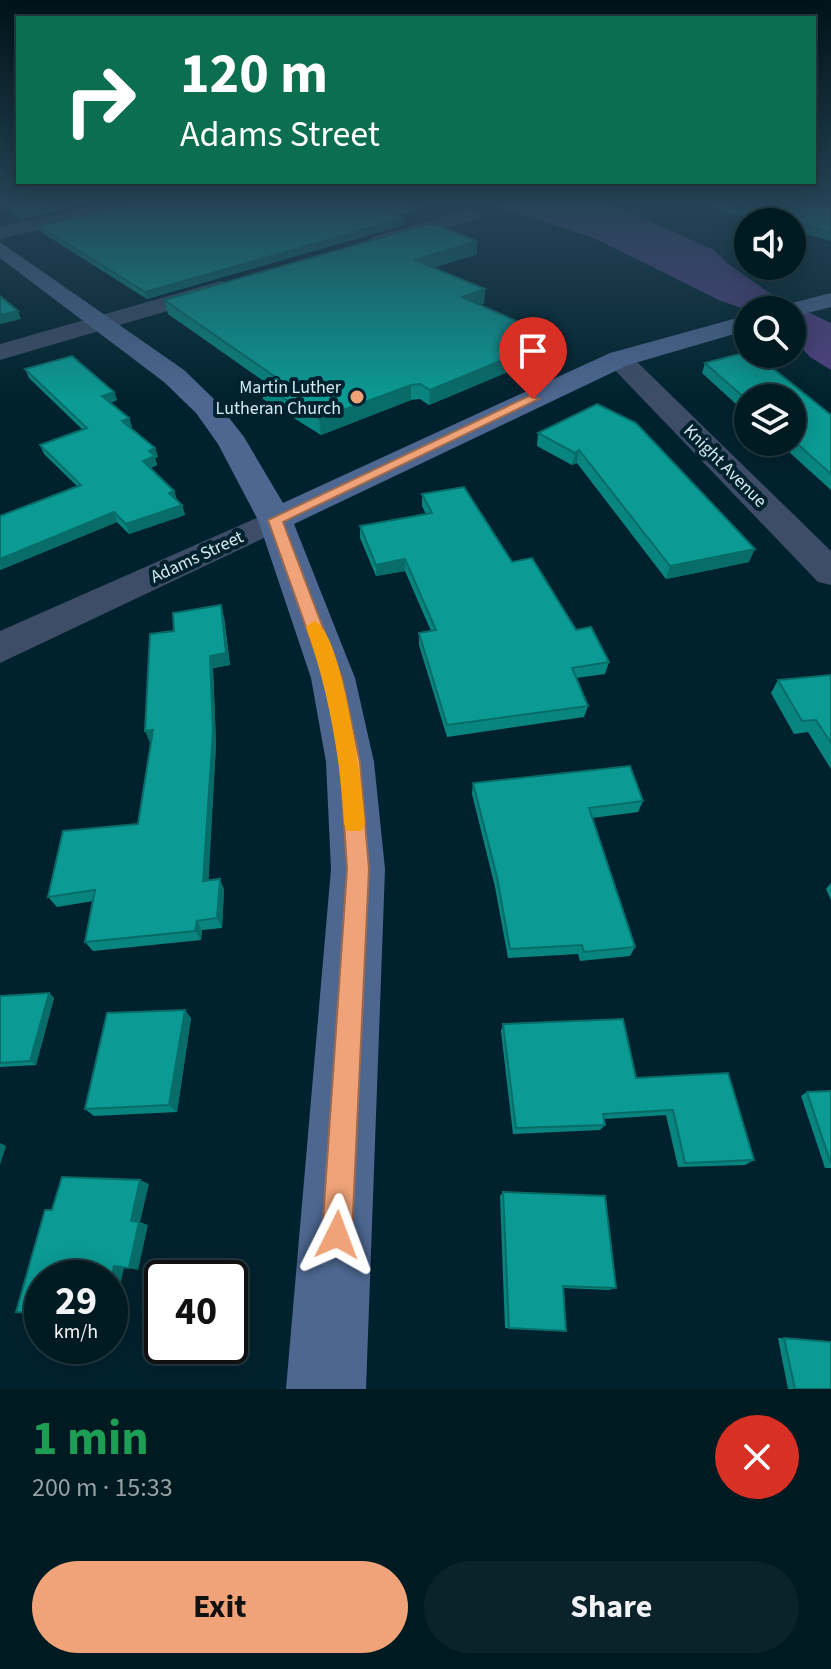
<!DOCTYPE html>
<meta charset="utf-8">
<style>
:root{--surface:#001a22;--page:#0a232a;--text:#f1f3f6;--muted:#95a1a5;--line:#223840;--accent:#f0a378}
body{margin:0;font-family:"Source Sans 3",sans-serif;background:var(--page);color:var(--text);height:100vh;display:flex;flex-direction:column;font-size:30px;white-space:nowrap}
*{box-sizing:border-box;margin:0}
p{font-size:26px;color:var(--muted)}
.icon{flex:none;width:44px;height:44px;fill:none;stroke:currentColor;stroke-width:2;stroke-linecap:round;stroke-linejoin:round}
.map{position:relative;height:1389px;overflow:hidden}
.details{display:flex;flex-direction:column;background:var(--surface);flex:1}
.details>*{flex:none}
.guide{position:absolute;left:16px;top:16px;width:800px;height:168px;border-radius:0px;box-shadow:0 4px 20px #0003,0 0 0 2px var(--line);background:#0b6e4f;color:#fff;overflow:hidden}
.controls{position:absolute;left:734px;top:208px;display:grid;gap:16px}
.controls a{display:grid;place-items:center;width:72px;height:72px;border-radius:50%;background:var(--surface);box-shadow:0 4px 20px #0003,0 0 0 2px var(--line);font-size:40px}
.speed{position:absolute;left:24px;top:1260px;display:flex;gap:16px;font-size:40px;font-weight:700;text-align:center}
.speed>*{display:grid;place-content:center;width:104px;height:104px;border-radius:50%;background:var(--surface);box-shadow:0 4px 20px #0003,0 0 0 2px var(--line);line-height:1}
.speed small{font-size:20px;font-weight:400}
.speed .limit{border:4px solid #111;border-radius:12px;background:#fff;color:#111}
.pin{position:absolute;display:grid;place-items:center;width:68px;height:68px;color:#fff;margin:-82px -34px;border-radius:50% 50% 50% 0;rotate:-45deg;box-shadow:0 0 8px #0007}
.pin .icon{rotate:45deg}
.me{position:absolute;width:88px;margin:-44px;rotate:3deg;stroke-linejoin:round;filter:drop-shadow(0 0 6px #0008)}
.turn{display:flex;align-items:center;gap:28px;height:168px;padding:0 32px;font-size:36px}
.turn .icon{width:104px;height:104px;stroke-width:2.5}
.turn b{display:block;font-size:56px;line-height:68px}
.round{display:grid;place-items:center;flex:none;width:84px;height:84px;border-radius:42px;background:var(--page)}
.head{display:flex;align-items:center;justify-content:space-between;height:136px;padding:0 32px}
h1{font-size:48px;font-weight:700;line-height:60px;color:#1e9e55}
.action{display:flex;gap:16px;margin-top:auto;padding:16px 32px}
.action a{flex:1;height:92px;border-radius:48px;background:var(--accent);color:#111;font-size:32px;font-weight:700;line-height:92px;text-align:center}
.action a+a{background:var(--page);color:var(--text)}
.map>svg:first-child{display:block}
.water{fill:#524081}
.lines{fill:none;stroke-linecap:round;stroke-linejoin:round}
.street{fill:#3d4d67;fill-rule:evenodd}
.secondary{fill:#4d6790;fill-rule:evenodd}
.wall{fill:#09857f}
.shaded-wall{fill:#086c68}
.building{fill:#0b9b94;stroke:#086c68;stroke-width:2}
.route{fill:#f0a378;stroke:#9c6a4e;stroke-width:2}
.slow{fill:#f59e0b}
.poi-dot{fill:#f0a378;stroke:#00222e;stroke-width:3}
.labels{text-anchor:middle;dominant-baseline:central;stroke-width:8;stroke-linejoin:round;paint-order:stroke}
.far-poi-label{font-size:18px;fill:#d7eaf2;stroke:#00222e;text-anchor:end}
.far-street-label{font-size:18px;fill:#d7eaf2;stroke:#00222e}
</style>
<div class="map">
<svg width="831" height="1389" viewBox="0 0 831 1389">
<rect width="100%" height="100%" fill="#00222e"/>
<path class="water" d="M489 204H611L714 250 728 264 774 296 831 323V370L810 357 792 337V310H748L721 301 594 238Z"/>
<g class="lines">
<g class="street">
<path d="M102 204H137L134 208 0 239V227Z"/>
<path d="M473 208 482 214 480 218 379 247 369 241 372 237Z"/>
<path d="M221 281 229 283 232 288 229 293 0 360V344Z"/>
<path d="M619 351 628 353 831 551V585L818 582 610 365 606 359 610 353Z"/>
<path d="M275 510 287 513 292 520 287 527 0 663V631Z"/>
</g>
<g class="secondary">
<path d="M0 242 184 370 216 401 244 437 283 503 610 353 748 315V330L628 365 294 524 355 678 374 762 385 869 366 1389H286L331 869 326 762 311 678 258 520 218 444 196 413 164 382 0 258Z"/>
<path d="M831 293V307L792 317V310H780L784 305Z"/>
</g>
</g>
<g class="wall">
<path d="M4 204H88L21 219 6 209Z"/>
<path d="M702 204H831V241L792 230V222H764Z"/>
<path d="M422 209 397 215 404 225 147 299 41 232 39 226Z"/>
<path d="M477 254 433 268 485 289 484 303 479 305 555 338 553 353 429 405 420 399 411 400 321 435 263 399 260 384 265 382 168 314 164 300Z"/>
<path d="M743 353 754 360 760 358 831 415V490L778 442H792V398H748V415L702 373 705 363Z"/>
<path d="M25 369 114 392 117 400 110 403 129 418 132 427 130 428 155 448 158 457 155 458 157 465 151 468 174 491 177 500 182 505 185 515 129 534 117 522 0 570V516L77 486 44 454 40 445 83 430 29 378Z"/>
<path d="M636 423 749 562 666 579 577 463 572 465 537 446 538 433Z"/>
<path d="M422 494 512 562 609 662 605 674 576 678 588 706 584 717 447 737 419 645V633L431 631 405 571 376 576 360 538V526L426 514 422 506Z"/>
<path d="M224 617 230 665 213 668 216 744 208 880 224 889 222 928 202 930 201 940 93 951 85 942 93 901 57 907 48 897 138 824 174 631Z"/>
<path d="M831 675V769L808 732 794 734 771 693 778 680Z"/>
<path d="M473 783 643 801 638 812 592 818 635 947 630 956 580 961 578 954 508 958 495 887 472 794Z"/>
<path d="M831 883V900L826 889Z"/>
<path d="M49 993 54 998 36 1065 0 1067V996Z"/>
<path d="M191 1018 177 1112 94 1116 85 1109Z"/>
<path d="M503 1024 636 1078 754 1160 745 1165 678 1167 666 1115 604 1119 605 1125 600 1130 513 1134 501 1031Z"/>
<path d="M831 1091V1168H825L801 1096 807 1092Z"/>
<path d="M503 1192 616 1288 609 1290 563 1288 566 1331 505 1328 500 1196Z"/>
<path d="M778 1338 831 1342V1389H788Z"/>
</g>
<g class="shaded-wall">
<path d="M58 204H88L21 219 19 213Z"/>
<path d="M415 204H422V209L387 218V212Z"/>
<path d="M404 218V225L147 299 145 292Z"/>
<path d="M477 241V254L415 273V260Z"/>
<path d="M485 289 484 303 461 311 462 297Z"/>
<path d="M18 311 21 319 0 324V315Z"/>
<path d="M555 338 553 353 429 405 430 390Z"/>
<path d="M411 385V400L321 435 319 419Z"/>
<path d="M114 392 117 400 105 404 102 396Z"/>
<path d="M129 418 132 427 125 430 122 421Z"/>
<path d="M155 448 158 457 155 458 157 465 146 470 143 461 149 451Z"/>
<path d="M579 450 577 463 572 465 575 453Z"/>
<path d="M174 491 177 500 169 493Z"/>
<path d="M182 505 185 515 129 534 126 524Z"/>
<path d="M114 512 117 522 0 570V559Z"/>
<path d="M755 549 749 562 666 579 670 566Z"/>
<path d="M405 559V571L376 576V565Z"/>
<path d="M221 605 224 617 230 665 213 668 216 744 208 891 203 881 210 656Z"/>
<path d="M153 730 150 743 145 731Z"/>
<path d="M220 879 224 889 222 928 217 918Z"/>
<path d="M197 921 202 930 201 940 195 931Z"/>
<path d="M49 993 54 998 36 1065 30 1061Z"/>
<path d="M185 1010 191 1018 177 1112 169 1105Z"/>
<path d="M0 1143 6 1146 0 1165Z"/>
<path d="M140 1180 149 1184 140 1222 148 1225 138 1270 129 1268 131 1221Z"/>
<path d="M114 1266 124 1268 113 1316 110 1315V1284Z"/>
</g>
<g class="building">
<path d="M5 204H58L19 213Z"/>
<path d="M133 204H415L387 212 404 218 145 292 39 226Z"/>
<path d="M730 204H831V233Z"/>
<path d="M432 223 477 241 415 260 485 289 462 297 555 338 430 390 420 384 411 385 319 419 260 384 277 378 164 300Z"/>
<path d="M0 296 18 311 0 315Z"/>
<path d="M743 353 754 360 760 358 831 415V474L792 439V398H748V401L705 363Z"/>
<path d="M72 356 114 392 102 396 129 418 122 421 155 448 149 451 155 456 143 461 174 491 169 493 182 505 126 524 114 512 0 559V516L81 485 40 445 87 428 25 369Z"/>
<path d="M597 404 636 423 755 549 670 566 579 450 575 453 538 433Z"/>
<path d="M464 487 512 562 532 558 576 630 591 627 609 662 572 668 588 706 447 725 419 633 436 630 405 559 376 565 360 526 432 513 422 494Z"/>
<path d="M221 605 226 653 210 656 213 732 203 881 220 879 217 918 197 921 195 931 85 942 95 890 48 897 63 831 138 824 153 730 145 731 150 634 174 631 173 613Z"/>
<path d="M831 675V743L816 720 802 721 778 680Z"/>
<path d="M630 766 643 801 589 808 635 947 584 952 582 945 510 949 497 877 473 783Z"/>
<path d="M49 993 30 1061 0 1063V996Z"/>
<path d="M185 1010 169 1105 85 1109 107 1013Z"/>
<path d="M623 1019 636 1078 728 1073 754 1160 685 1163 673 1110 603 1114 605 1125 516 1128 503 1024Z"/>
<path d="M831 1091V1164L807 1092Z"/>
<path d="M62 1177 140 1180 131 1221 139 1222 129 1268 114 1266 110 1284V1278H42V1313L16 1312 45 1210H52Z"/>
<path d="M503 1192 605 1196 616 1288 563 1286 566 1331 509 1328Z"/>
<path d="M784 1338 831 1342V1389H795Z"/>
</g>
<linearGradient id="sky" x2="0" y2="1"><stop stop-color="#001319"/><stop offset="0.51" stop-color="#264457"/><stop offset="1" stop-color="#264457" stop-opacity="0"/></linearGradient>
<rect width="831" height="399" fill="url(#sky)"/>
<path class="route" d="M529 396 539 399 283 522 342 678 360 762 369 869 352 1235 347 1246 337 1250 326 1246 322 1235 347 869 340 762 324 678 268 520Z"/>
<path class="slow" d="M314 621C343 630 363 792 365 824L362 831H347L344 824C340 755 329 692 306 627Z"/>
<circle class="poi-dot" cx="357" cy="397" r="8"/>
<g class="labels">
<g class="far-poi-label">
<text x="341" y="387">Martin Luther<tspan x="341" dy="21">Lutheran Church</tspan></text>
</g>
<g class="far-street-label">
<text transform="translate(725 466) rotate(45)">Knight Avenue</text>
<text transform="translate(197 557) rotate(-25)">Adams Street</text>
</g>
</g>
</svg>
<div class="controls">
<a><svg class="icon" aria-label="sound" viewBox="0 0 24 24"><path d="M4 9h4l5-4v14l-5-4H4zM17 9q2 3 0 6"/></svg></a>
<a><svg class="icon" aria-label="search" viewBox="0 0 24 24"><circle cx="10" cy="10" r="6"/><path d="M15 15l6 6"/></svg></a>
<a><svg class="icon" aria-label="layers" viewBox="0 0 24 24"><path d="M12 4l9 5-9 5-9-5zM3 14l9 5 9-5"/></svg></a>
</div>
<div class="speed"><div>29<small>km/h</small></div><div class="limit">40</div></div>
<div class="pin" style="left:533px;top:399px;background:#d93025"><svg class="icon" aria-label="arrive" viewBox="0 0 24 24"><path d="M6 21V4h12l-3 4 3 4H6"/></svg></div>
<svg class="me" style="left:337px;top:1235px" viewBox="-20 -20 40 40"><path d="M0-17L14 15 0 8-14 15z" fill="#f0a378" stroke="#fff" stroke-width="4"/></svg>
<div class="guide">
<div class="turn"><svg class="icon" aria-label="right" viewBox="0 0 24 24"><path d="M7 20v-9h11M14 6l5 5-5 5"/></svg><div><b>120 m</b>Adams Street</div></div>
</div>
</div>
<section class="details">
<div class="head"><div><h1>1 min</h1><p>200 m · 15:33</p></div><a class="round" style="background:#d93025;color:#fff"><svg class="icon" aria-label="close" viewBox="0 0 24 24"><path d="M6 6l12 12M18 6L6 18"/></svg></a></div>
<div class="action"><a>Exit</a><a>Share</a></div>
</section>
